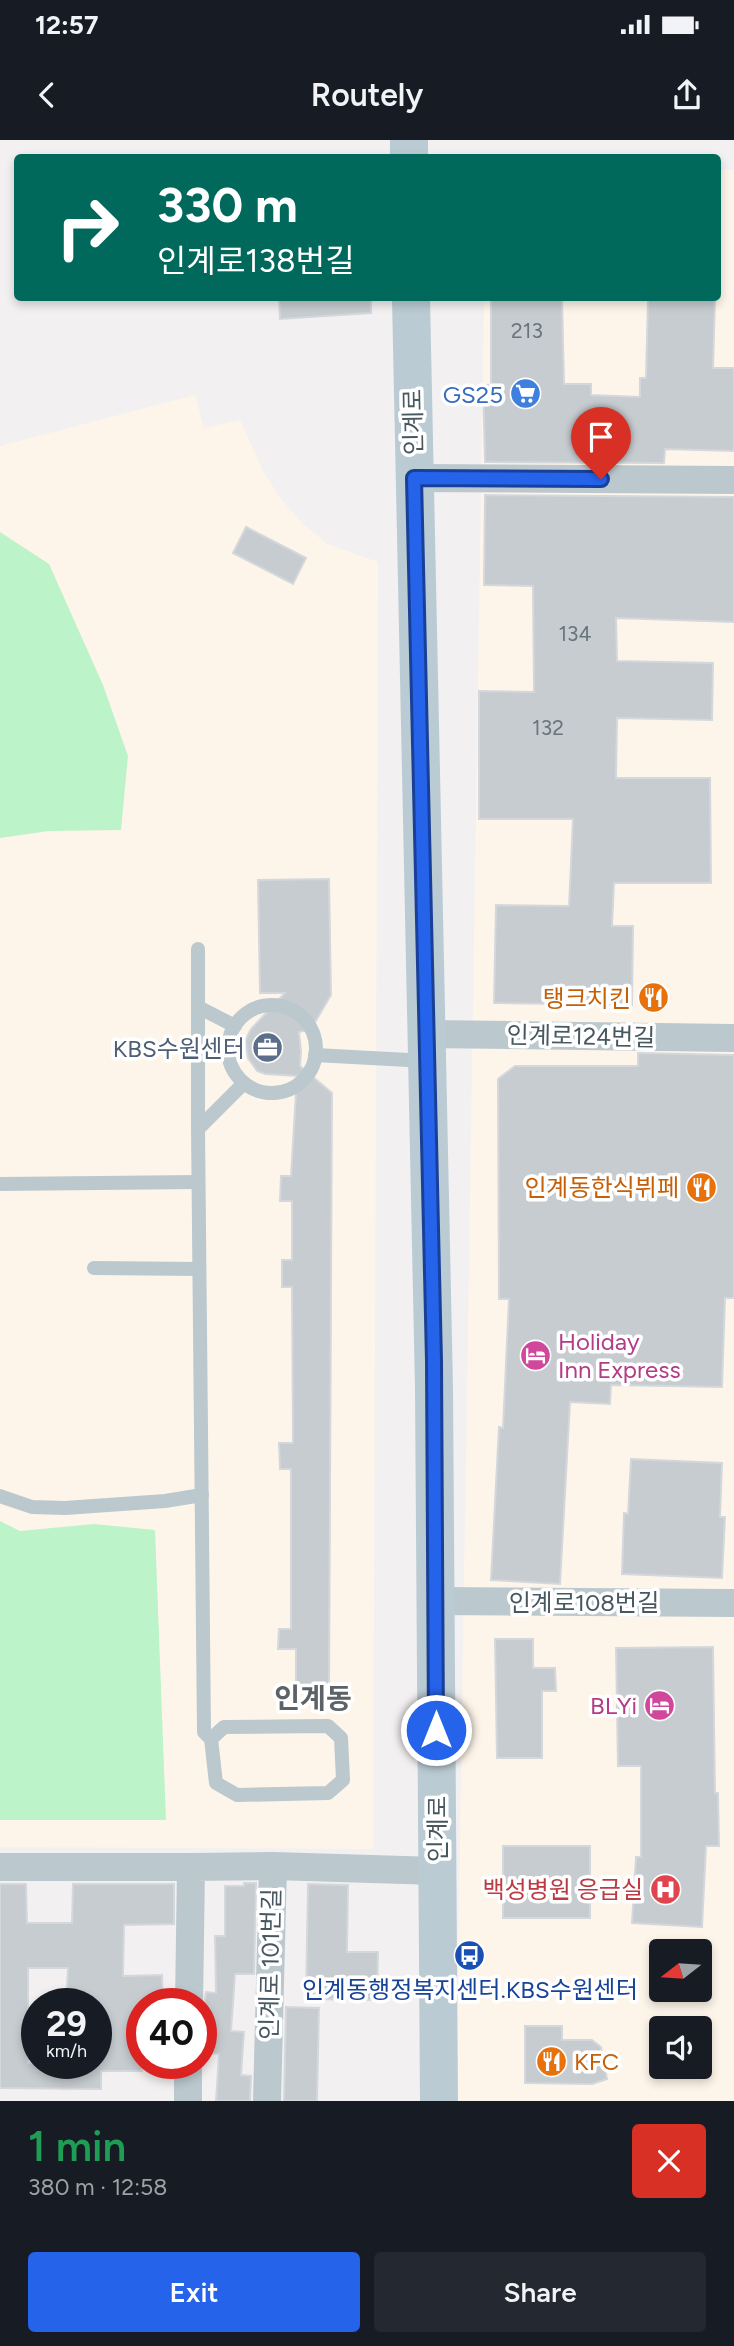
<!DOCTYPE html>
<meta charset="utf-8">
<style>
:root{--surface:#171b24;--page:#242831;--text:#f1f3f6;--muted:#9ea1a6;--accent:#2563eb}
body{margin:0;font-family:Figtree,"Noto Sans KR",sans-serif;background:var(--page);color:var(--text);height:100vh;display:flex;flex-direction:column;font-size:26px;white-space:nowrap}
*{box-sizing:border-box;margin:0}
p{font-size:23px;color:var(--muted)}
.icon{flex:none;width:38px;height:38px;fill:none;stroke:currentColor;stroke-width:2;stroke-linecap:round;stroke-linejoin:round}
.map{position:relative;height:1961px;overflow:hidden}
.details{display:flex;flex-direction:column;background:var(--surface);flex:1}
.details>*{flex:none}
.hud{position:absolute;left:14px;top:14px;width:707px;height:147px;border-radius:7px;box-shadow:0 4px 10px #0003;background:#00695c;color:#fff;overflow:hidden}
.needle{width:46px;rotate:253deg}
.tools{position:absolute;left:649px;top:1799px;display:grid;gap:14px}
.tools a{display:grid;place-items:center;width:63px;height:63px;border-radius:7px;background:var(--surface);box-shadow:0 4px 10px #0003;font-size:35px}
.speed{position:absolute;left:21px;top:1848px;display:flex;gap:14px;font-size:35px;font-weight:700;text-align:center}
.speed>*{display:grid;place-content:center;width:91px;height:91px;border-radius:50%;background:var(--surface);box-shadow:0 4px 10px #0003;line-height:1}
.speed small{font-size:18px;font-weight:400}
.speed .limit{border:10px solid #d22;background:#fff;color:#111}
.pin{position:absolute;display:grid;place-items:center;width:60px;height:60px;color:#fff;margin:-72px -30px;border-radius:50% 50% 50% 0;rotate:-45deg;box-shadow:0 0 7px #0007}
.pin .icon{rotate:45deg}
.me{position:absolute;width:77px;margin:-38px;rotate:0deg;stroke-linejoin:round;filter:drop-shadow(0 0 5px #0008)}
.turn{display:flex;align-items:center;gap:24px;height:147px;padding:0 28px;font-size:32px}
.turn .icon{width:91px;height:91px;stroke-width:2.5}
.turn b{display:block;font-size:49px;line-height:60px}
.round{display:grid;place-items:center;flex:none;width:74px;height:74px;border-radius:7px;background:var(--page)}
.head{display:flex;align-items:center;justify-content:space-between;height:119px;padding:0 28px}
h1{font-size:42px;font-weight:600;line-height:52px;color:#1e9e55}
.action{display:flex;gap:14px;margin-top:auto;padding:14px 28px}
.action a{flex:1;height:80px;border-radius:7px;background:var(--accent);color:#fff;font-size:28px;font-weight:600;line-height:80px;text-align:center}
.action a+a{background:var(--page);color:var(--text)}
.status{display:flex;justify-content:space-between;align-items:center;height:49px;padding:0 35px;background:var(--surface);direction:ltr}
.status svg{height:19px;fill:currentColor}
header{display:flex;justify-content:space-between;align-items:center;height:91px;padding:0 28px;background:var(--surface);font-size:32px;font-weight:600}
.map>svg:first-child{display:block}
.commercial{fill:#fef5ea;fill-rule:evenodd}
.green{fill:#bcf3c9}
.building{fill:#c7ccd0;stroke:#d4d8dc;stroke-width:2;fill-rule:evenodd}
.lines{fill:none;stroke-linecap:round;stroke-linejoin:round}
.lane{stroke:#bbc8ce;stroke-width:14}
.street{stroke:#bbc8ce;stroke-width:28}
.secondary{stroke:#bbcbd3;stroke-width:38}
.route-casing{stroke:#184099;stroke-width:18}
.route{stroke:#2563eb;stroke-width:12}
.labels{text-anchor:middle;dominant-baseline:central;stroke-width:7;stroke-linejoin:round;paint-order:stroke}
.number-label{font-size:21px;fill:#67757c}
.shop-label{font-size:24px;fill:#366cbe;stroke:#fff;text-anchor:end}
.street-label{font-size:24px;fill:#475860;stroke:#fff}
.food-label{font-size:24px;fill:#c56008;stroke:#fff;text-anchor:end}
.service-label{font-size:24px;fill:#4e5e75;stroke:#fff;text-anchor:end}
.hotel-label{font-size:24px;fill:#b23c85;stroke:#fff;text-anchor:start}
.health-label{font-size:24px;fill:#be3a42;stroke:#fff;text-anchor:end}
.transit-label{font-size:24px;fill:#164399;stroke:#fff}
.quarter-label{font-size:28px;font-weight:bold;fill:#5c6266;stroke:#fff}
</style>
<div class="status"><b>12:57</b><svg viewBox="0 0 49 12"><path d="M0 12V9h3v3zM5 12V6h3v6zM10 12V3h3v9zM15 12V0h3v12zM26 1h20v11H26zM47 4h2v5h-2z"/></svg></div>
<header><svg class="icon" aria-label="back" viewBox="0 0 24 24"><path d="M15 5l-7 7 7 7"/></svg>Routely<svg class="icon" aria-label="share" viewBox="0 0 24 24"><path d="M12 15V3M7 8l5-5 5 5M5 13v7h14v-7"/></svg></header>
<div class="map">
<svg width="734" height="1961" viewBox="0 0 734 1961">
<rect width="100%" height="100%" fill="#f3f0f1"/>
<g class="commercial">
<path d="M718 30H734V1961H456L484 158H718ZM662 1811H700V1850H662ZM662 1888H700V1927H662Z"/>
<path d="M195 255 204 288 240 280 263 331 280 358 303 384 327 404 378 422 373 1709 0 1707V306Z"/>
</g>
<g class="green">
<path d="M0 392 49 424 103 545 128 616 121 690 49 691 0 698Z"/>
<path d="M0 1381 20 1391 94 1384 155 1390 166 1680H0Z"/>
</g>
<g class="building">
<path d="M279 158H371V173L280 179Z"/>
<path d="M491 158H562L564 244H591V255L640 257V238H646L648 158H715L713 228H734V311L665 309 664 323 485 322 483 245H491Z"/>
<path d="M485 355 734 357V482L616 478 617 521 713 523 712 580 617 578 616 638H710L711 743H614L612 786H633L632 865 494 863 496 765 569 766 573 679H479V551L534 552 533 446 484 445Z"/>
<path d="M246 387 306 418 293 444 233 413Z"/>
<path d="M329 739 331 855 311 889 299 892 301 912 300 926 332 953 329 1551H296V1509H278L279 1489H291V1329H280L279 1303H293L292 1147H282V1120H292V1061H280L281 1036H291L297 936 265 934 257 931 248 918 245 901 251 889 285 853H260L258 740Z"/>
<path d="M638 913 734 915V1158H725L722 1247 611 1245 610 1264 570 1262 560 1444 491 1440 499 1287 503 1288 509 1159H499L498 939 515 926H638Z"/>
<path d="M631 1319 722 1323 720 1377H725L722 1438 622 1434 624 1373 628 1374Z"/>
<path d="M495 1499H533V1528H555L556 1551H542V1618H497Z"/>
<path d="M713 1507 715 1653H718L719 1706H706L702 1787 632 1783 636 1717H641V1626H618L616 1508Z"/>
<rect x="503" y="1706" width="87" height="72"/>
<path d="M244 1743H256L254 1834H235L231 1891 244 1892 241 1935 251 1936 250 1961H216L219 1914 207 1913 210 1878 203 1877V1873L206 1852 216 1853 215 1796H225V1746H244Z"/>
<path d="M0 1744H26L27 1783H72L73 1744H174V1784L124 1785 123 1836 162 1835 163 1864H142V1931H101V1949L0 1948ZM28 1828H68L66 1864H96V1923H28Z"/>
<path d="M308 1744 348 1745 347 1812H378L377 1860 306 1859Z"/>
<path d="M286 1867 319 1868 317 1961H284Z"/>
<path d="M525 1886H562V1900H592L601 1907 607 1939 592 1944 525 1943Z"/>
</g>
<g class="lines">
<g class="lane">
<circle cx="272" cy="909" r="44"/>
<path d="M198 867 235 886"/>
<path d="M315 915 427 921"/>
<path d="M198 989V809"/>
<path d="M0 1044 198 1042"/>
<path d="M94 1128 199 1129"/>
<path d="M0 1356 32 1367 65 1368 165 1361 202 1355"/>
<path d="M211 1599 224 1587 328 1586 341 1598 343 1640 328 1653 237 1655 216 1643 211 1599 204 1592 198 989 244 943"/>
</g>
<g class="street">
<path d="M414 338 734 340"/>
<path d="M428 894 734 898"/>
<path d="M435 1461 734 1463"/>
<path d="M0 1727H191"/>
<path d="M189 1864 191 1727 273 1726"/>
<path d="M188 1961V1923"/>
<path d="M267 1961 273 1726 437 1731"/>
</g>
<g class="secondary">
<path d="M409 0V18"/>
<path d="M411 158 434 1248 439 1961"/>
</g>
</g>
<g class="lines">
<defs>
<path id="route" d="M436 1590 434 1221 414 338 601 339"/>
</defs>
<use href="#route" class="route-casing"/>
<use href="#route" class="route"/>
</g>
<defs>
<symbol id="supermarket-disc" viewBox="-11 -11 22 22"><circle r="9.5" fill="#3f7fe0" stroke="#fff"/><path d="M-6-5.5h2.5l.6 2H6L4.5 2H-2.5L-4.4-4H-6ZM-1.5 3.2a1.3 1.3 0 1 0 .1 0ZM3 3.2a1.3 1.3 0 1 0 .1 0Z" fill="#fff"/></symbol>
<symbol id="restaurant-disc" viewBox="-11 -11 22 22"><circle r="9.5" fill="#e8710a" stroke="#fff"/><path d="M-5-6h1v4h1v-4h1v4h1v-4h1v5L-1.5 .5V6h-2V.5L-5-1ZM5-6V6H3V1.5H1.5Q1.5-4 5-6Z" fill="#fff"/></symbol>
<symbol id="office-disc" viewBox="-11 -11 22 22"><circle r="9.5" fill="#5c6f8a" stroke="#fff"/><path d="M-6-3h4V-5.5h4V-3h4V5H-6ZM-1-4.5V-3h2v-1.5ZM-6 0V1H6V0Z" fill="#fff"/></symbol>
<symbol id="hotel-disc" viewBox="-11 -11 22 22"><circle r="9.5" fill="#d1479c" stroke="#fff"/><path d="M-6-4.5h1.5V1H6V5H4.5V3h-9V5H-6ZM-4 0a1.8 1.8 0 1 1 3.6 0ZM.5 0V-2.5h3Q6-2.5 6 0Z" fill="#fff"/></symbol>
<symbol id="hospital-disc" viewBox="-11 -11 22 22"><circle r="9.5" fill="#e0444e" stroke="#fff"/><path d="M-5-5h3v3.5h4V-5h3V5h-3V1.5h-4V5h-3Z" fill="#fff"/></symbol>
<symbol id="bus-disc" viewBox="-11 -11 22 22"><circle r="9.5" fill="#1a4fb4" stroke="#fff"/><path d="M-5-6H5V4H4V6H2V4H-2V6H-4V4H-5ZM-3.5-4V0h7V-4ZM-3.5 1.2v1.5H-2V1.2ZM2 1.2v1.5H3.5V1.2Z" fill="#fff"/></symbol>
</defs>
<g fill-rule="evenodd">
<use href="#supermarket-disc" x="508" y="236" width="35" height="35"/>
<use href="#restaurant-disc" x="636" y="840" width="35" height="35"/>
<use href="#office-disc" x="250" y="890" width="35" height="35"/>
<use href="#restaurant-disc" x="684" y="1030" width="35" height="35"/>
<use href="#hotel-disc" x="518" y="1198" width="35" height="35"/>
<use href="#hotel-disc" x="642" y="1548" width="35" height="35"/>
<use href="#hospital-disc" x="648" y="1732" width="35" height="35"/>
<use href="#bus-disc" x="452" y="1798" width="35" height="35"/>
<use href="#restaurant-disc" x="534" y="1904" width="35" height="35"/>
</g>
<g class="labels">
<g class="number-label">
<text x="527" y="190">213</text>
<text x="575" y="493">134</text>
<text x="548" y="587">132</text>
</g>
<g class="shop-label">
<text x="503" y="254">GS25</text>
</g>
<g class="street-label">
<text transform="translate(413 282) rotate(-91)">인계로</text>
<text transform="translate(581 896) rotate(1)">인계로124번길</text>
<text x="584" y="1462">인계로108번길</text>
<text transform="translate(437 1689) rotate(-90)">인계로</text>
<text transform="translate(270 1824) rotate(-89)">인계로 101번길</text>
</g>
<g class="food-label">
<text x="631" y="858">탱크치킨</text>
<text x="679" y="1047">인계동한식뷔페</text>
<text x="574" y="1921" text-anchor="start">KFC</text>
</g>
<g class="service-label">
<text x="245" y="908">KBS수원센터</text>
</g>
<g class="hotel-label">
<text x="558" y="1201">Holiday<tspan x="558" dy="28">Inn Express</tspan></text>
<text x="637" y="1565" text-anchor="end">BLYi</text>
</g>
<g class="health-label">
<text x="643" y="1749">백성병원 응급실</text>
</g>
<g class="transit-label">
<text x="470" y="1849">인계동행정복지센터.KBS수원센터</text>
</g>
<g class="quarter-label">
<text x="313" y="1558">인계동</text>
</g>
</g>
</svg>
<div class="tools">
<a><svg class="needle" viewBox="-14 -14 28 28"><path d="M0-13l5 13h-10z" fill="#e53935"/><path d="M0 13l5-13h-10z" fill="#9ea1a6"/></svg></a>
<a><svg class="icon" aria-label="sound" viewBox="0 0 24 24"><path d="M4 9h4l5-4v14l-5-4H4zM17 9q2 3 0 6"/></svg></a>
</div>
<div class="speed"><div>29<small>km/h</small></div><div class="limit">40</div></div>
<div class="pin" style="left:601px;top:339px;background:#d93025"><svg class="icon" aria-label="arrive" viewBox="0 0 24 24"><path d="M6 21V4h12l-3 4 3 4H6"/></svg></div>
<svg class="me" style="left:436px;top:1590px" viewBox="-20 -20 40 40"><circle r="17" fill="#2563eb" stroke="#fff" stroke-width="3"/><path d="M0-11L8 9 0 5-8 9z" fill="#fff"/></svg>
<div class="hud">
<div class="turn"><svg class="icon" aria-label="right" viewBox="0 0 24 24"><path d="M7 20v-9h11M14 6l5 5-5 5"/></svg><div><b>330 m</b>인계로138번길</div></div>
</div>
</div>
<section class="details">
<div class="head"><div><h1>1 min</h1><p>380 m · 12:58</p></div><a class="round" style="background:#d93025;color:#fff"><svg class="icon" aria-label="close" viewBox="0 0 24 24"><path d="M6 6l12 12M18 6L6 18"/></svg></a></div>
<div class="action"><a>Exit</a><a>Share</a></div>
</section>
